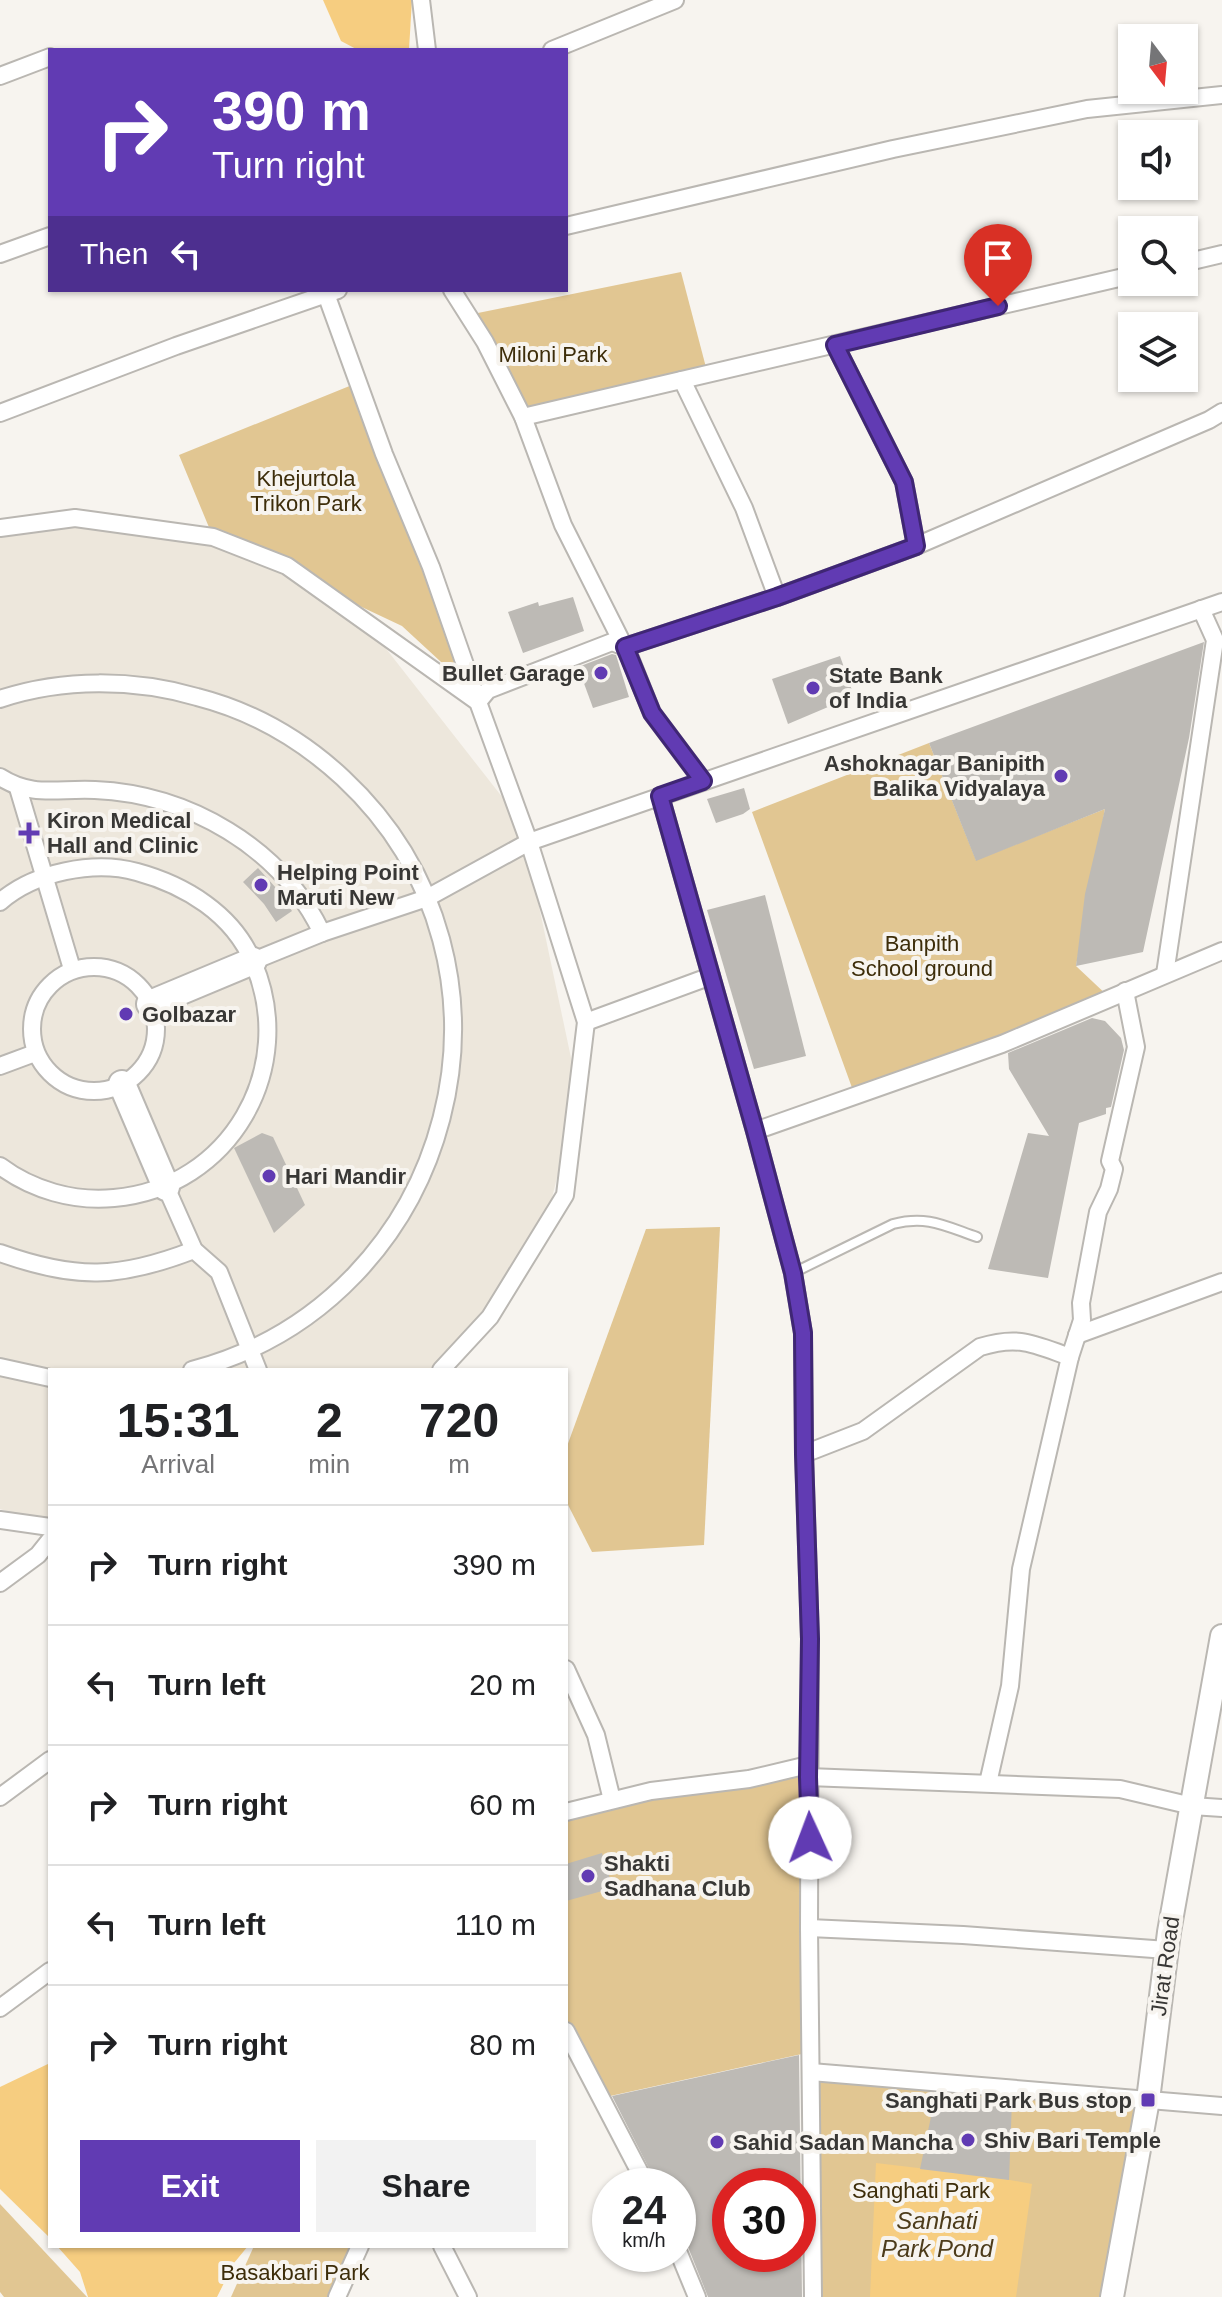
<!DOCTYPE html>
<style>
:root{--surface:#fff;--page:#f2f2f2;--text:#202124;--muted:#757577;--line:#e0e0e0;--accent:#613bb3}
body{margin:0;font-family:Helvetica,sans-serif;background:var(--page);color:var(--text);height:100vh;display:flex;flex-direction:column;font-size:30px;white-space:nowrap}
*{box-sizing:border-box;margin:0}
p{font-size:26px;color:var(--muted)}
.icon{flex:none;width:44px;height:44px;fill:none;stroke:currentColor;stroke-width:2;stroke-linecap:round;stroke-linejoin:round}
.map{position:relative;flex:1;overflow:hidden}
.panel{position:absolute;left:48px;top:1368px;width:520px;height:880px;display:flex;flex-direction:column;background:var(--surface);border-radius:0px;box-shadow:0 2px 6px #0004}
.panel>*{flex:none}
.banner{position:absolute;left:48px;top:48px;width:520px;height:244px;border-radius:0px;box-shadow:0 2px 6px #0004;background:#613bb3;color:#fff;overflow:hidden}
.needle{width:52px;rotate:164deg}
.buttons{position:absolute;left:1118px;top:24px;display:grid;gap:16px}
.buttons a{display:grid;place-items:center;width:80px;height:80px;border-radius:0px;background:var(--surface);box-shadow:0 2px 6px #0004;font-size:40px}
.speed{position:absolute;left:592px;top:2168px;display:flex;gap:16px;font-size:40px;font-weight:700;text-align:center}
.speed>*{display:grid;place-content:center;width:104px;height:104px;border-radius:50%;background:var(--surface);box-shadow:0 2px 6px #0004;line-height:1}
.speed small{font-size:20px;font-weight:400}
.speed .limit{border:12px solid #d22;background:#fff;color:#111}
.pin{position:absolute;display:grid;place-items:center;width:68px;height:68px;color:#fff;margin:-82px -34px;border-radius:50% 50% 50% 0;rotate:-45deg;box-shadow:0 0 8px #0007}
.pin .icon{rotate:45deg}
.me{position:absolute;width:88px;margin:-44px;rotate:358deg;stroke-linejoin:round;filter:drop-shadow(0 0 6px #0008)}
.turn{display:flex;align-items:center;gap:28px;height:168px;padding:0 32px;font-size:36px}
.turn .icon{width:104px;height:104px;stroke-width:2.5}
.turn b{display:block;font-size:56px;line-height:68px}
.then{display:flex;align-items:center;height:76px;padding:0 32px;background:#0003;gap:16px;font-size:30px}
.eta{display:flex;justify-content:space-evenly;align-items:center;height:136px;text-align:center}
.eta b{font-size:48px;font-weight:600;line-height:56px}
.action{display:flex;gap:16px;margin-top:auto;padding:16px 32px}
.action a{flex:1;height:92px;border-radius:0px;background:var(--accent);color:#fff;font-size:32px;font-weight:600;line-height:92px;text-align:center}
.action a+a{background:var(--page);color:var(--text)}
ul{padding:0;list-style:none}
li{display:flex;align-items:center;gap:24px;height:120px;padding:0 32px;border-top:2px solid var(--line)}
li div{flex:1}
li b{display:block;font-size:30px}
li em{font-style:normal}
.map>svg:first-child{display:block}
.built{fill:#ede7dc}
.green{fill:#e1c692}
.water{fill:#f6cd80}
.building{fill:#bdbab5;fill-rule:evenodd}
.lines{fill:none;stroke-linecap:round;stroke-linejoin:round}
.service-casing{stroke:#bab7b2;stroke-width:12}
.minor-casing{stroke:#bab7b2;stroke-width:20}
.secondary-casing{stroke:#bab7b2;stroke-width:26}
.primary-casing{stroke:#bab7b2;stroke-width:30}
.service{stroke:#fff;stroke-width:8}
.minor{stroke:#fff;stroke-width:16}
.secondary{stroke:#fff;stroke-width:22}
.primary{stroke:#fff;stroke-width:26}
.route-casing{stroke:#3f2674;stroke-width:20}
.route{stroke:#613bb3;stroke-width:14}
.poi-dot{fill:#613bb3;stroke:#f7f4ef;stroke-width:3}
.labels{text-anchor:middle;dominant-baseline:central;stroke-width:8;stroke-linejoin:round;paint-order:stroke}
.park-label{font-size:22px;fill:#3d2d0a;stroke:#f7f4ef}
.poi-label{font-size:22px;font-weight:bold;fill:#383735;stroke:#f7f4ef;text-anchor:start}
.street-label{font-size:22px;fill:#383735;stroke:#f7f4ef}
.water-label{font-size:24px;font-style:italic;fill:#4d3c1b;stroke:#f7f4ef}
</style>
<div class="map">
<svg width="1222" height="2297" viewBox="0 0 1222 2297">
<rect width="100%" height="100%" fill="#f7f4ef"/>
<path class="built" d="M110 523 213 537 362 618 521 821 578 1091 544 1231 445 1366 440 1370H50V1525L0 1509V528Z"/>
<g class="green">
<path d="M681 272 708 375 523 417 468 315Z"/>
<path d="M352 385 466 685 402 626 213 537 179 455Z"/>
<path d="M929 743 976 860 1105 809 1076 966 1110 998 855 1096 752 812Z"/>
<path d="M720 1227 704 1545 592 1552 566 1501V1449L646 1229Z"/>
<path d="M808 1765 811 2052 601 2098 566 2030V1815Z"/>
<path d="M811 2072 1148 2100 1113 2297H813Z"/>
<path d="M0 2204 87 2297H4L0 2292Z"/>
<path d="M254 2246H360L337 2297H231Z"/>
</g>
<g class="water">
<path d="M323 0H412L409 49 358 50 341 41Z"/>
<path d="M50 2063V2238L0 2189V2087Z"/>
<path d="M876 2163 994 2177 1032 2184 1016 2297H870Z"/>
<path d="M57 2246H248L234 2263 217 2297H88L80 2272Z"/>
</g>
<g class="building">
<path d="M573 597 584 631 523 653 508 612 538 602 539 606Z"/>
<path d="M1204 642 1189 738 1143 952 1076 966 1085 894 1105 809 976 861 929 743Z"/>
<path d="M612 654 616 655 629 697 593 708 578 667Z"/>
<path d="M840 656 854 696 788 724 772 679Z"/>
<path d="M744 788 750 809 743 814 716 823 707 799Z"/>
<path d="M258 868 277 889 292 911 276 922 264 904 243 882Z"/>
<path d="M765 895 806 1056 754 1069 707 910Z"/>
<path d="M1092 1018 1105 1021 1121 1038 1124 1050 1111 1107 1106 1108V1114L1079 1123 1048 1278 988 1269 1028 1133 1049 1136 1009 1069 1008 1053Z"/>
<path d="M262 1133 273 1137 305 1205 274 1233 234 1148Z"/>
<path d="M602 1853 613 1888 566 1901V1864Z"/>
<path d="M799 2055 802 2297H708L688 2247 678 2240V2186H658L612 2096ZM730 2186H798V2254H730Z"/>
<path d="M936 2093 1012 2100 1009 2180 920 2169Z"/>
</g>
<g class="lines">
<defs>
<path id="service" d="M793 1273 893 1224C927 1215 945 1226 977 1237"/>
<g id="minor">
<path d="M421 0 427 50"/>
<path d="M552 50 675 0"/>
<path d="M0 76 50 57"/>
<path d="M566 226 893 149 1087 109 1222 95"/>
<path d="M0 254 50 236"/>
<path d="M1184 263 1222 254"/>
<path d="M452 290 485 342 523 417 563 525 630 658 652 713 703 781"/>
<path d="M326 294 384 454 431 567 478 702"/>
<path d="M835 345 904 482 916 546 1209 420 1222 412"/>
<path d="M682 380 744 508 777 597"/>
<path d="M0 413 176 346 338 290"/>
<path d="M523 417 1132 275"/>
<path d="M0 528 75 518 213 537 287 566 478 702 529 842 586 1022 565 1195 490 1317 441 1370"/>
<path d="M0 699C63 678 134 679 197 697 252 711 302 740 343 778 544 965 455 1301 192 1370"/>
<path d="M478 702 488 690 612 642 625 647 777 597 916 546"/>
<path d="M0 777C33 798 58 788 95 790 188 794 281 847 322 933"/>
<path d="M18 788 72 969"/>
<path d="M660 796 755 1131 793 1273 803 1333 804 1454 810 1639 809 1928 813 2297"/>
<path d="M0 902C34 872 94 860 137 872 185 885 233 914 253 962 299 1068 230 1188 114 1198 74 1202 32 1190 0 1166"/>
<path d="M253 961 322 933 427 898 529 842 1222 602"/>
<circle cx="94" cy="1029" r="62"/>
<path d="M1165 974 1215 640 1201 609"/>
<path d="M586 1022 711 976"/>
<path d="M0 1066 35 1053"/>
<path d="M755 1131 1002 1044 1222 951"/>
<path d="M166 1187 194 1250 219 1272 258 1370"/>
<path d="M0 1253C76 1280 119 1279 194 1250"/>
<path d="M1077 1335 1222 1282"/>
<path d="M0 1367 50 1378"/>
<path d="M804 1454 863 1431 980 1347C1019 1335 1033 1344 1070 1357"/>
<path d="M0 1520 50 1527"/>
<path d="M0 1583 38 1555 50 1540"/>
<path d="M566 1669 596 1735 612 1800"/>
<path d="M808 1777 1120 1789 1192 1806 1222 1808"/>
<path d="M988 1783 1010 1686 1021 1569 1070 1357 1082 1320 1081 1303 1098 1212 1109 1189 1114 1169 1110 1161 1136 1047 1125 991"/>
<path d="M0 1797 50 1760"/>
<path d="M566 1812 651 1791 749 1779 808 1765"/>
<path d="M809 1928 963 1935 1167 1950"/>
<path d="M0 2008 50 1971"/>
<path d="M566 2031 647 2186"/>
<path d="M811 2072 1222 2106"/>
<path d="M442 2246 468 2297"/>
<path d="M678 2251 697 2297"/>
<path d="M337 2297 360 2246"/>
</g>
<path id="secondary" d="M1112 2297 1148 2100 1169 1932 1222 1636"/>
<g id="primary">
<path d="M150 1004 253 961"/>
<path d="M122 1084 166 1187"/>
</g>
</defs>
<use href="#service" class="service-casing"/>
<use href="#minor" class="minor-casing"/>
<use href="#secondary" class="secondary-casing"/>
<use href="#primary" class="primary-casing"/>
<use href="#service" class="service"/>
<use href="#minor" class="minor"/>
<use href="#secondary" class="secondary"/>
<use href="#primary" class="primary"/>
</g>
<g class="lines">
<defs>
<path id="route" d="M810 1838 808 1777 810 1639 804 1454 803 1333 793 1273 755 1131 660 796 703 781 652 713 625 647 777 597 916 546 904 482 835 345 998 306"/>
</defs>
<use href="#route" class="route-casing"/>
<use href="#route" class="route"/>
</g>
<g class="poi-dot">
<circle cx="601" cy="673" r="8"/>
<circle cx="813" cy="688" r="8"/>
<circle cx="1061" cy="776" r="8"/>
<path d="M25 821h8v8h8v8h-8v8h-8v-8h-8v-8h8z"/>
<circle cx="261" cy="885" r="8"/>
<circle cx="126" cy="1014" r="8"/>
<circle cx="269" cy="1176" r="8"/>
<circle cx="588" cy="1876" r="8"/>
<rect x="1140" y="2092" width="16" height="16" rx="4"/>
<circle cx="968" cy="2140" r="8"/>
<circle cx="717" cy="2142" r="8"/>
</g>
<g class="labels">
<g class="park-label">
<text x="553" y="354">Miloni Park</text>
<text x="306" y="478">Khejurtola<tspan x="306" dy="25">Trikon Park</tspan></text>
<text x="922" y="943">Banpith<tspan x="922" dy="25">School ground</tspan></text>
<text x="921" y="2190">Sanghati Park</text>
<text x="295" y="2272">Basakbari Park</text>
</g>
<g class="poi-label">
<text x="585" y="673" text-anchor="end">Bullet Garage</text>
<text x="829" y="675">State Bank<tspan x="829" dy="25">of India</tspan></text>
<text x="1045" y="763" text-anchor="end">Ashoknagar Banipith<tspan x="1045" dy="25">Balika Vidyalaya</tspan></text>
<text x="47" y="820">Kiron Medical<tspan x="47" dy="25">Hall and Clinic</tspan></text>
<text x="277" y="872">Helping Point<tspan x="277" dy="25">Maruti New</tspan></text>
<text x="142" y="1014">Golbazar</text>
<text x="285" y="1176">Hari Mandir</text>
<text x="604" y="1863">Shakti<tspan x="604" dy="25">Sadhana Club</tspan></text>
<text x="1132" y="2100" text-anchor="end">Sanghati Park Bus stop</text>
<text x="984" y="2140">Shiv Bari Temple</text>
<text x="733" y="2142">Sahid Sadan Mancha</text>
</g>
<g class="street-label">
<text transform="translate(1165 1966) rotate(-82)">Jirat Road</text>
</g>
<g class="water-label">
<text x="937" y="2220">Sanhati<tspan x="937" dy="28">Park Pond</tspan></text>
</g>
</g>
</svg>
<div class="buttons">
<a><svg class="needle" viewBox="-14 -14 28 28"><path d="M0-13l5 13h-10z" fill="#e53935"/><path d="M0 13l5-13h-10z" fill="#757577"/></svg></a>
<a><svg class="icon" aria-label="sound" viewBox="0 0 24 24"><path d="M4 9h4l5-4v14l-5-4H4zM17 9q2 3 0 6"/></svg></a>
<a><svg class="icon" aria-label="search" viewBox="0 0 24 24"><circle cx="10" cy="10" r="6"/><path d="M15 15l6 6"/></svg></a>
<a><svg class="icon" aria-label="layers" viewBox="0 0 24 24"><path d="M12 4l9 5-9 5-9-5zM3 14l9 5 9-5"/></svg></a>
</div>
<div class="speed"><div>24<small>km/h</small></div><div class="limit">30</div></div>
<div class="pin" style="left:998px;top:306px;background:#d93025"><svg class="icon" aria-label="arrive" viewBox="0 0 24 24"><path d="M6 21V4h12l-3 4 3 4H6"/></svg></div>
<svg class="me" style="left:810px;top:1838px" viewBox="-20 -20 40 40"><circle r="19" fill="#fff"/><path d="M0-13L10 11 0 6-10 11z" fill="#613bb3"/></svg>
<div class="banner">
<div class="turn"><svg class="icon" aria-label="right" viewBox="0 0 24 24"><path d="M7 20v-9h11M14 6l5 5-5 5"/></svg><div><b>390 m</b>Turn right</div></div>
<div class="then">Then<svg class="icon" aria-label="left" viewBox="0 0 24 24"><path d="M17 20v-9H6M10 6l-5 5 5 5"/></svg></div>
</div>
<section class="panel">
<div class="eta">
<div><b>15:31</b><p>Arrival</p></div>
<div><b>2</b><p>min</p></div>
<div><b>720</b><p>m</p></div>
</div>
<ul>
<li><svg class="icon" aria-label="right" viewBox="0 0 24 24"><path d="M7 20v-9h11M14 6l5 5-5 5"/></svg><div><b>Turn right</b></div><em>390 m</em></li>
<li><svg class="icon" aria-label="left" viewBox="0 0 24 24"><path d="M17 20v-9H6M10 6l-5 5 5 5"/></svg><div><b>Turn left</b></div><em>20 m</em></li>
<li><svg class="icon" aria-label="right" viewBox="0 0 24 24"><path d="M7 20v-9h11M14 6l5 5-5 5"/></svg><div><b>Turn right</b></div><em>60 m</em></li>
<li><svg class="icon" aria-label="left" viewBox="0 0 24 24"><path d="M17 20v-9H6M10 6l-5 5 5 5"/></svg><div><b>Turn left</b></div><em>110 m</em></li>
<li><svg class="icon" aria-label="right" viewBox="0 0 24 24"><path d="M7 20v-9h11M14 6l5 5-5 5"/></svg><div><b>Turn right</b></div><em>80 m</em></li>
</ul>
<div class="action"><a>Exit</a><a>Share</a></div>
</section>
</div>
